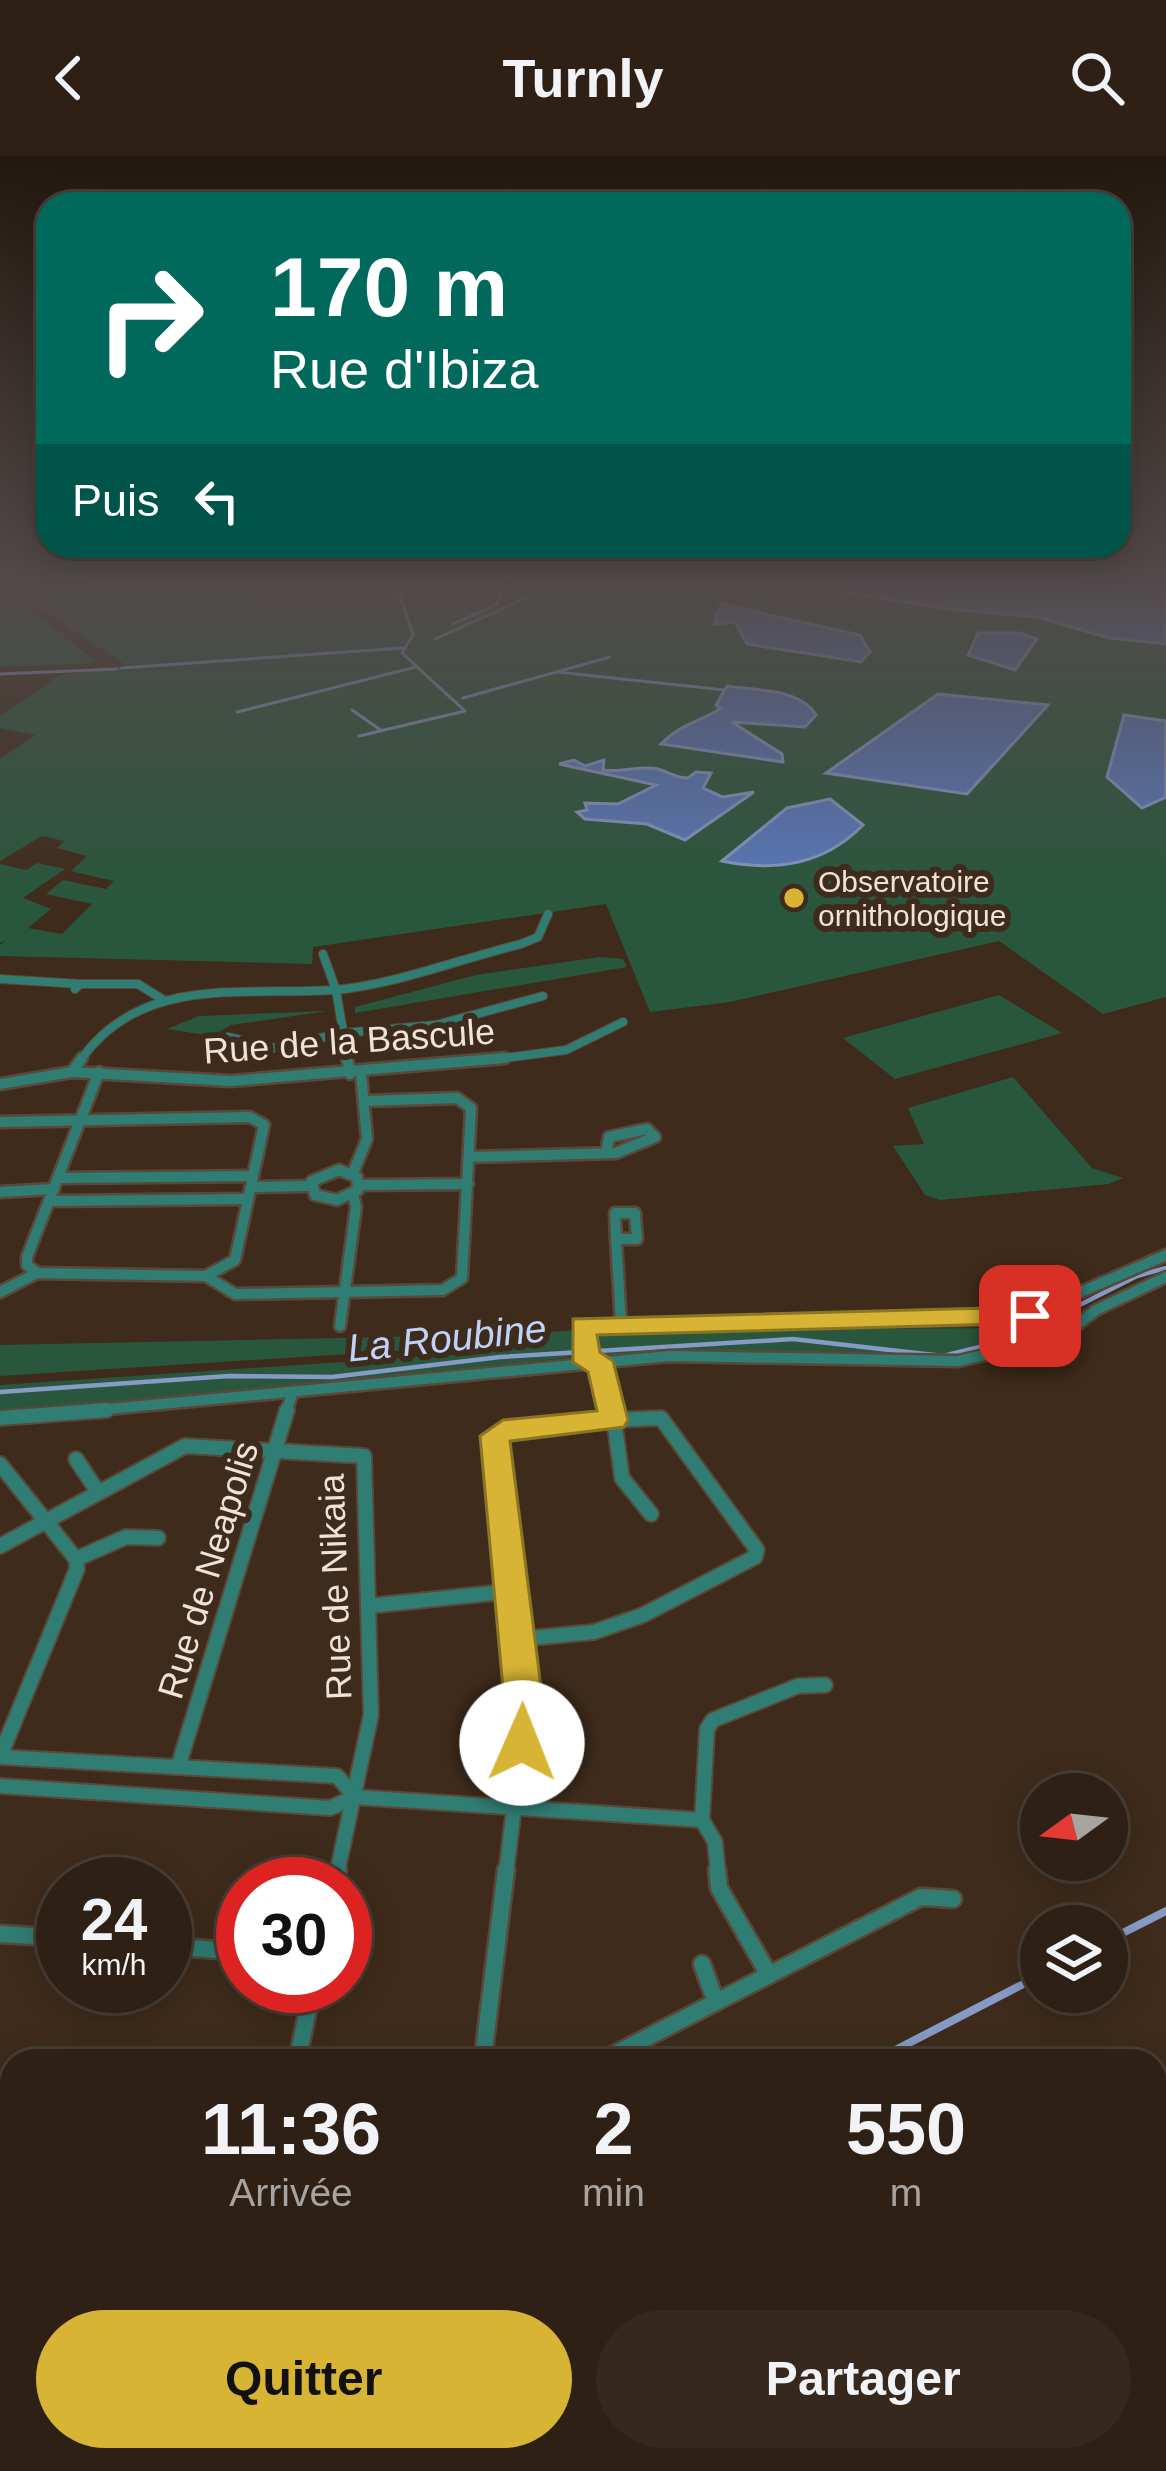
<!DOCTYPE html>
<html lang="fr">
<meta charset="utf-8">
<style>
:root{--surface:#2e2014;--page:#36281d;--text:#f1f3f6;--muted:#a7a3a0;--line:#493e34;--accent:#d8b434}
body{margin:0;font-family:Arial,sans-serif;background:var(--page);color:var(--text);height:100vh;display:flex;flex-direction:column;font-size:45px;white-space:nowrap}
*{box-sizing:border-box;margin:0}
p{font-size:39px;color:var(--muted)}
.icon{flex:none;width:66px;height:66px;fill:none;stroke:currentColor;stroke-width:2;stroke-linecap:round;stroke-linejoin:round}
.map{position:relative;flex:1;overflow:hidden}
.side{position:absolute;left:0px;top:1893px;width:1167px;height:423px;display:flex;flex-direction:column;background:var(--surface);border-radius:36px 36px 0 0;box-shadow:0 6px 30px #0003,0 0 0 3px var(--line)}
.side>*{flex:none}
.hud{position:absolute;left:36px;top:36px;width:1095px;height:366px;border-radius:36px;box-shadow:0 6px 30px #0003,0 0 0 3px var(--line);background:#00695c;color:#fff;overflow:hidden}
.needle{width:78px;rotate:255deg}
.fabs{position:absolute;left:1020px;top:1617px;display:grid;gap:24px}
.fabs a{display:grid;place-items:center;width:108px;height:108px;border-radius:50%;background:var(--surface);box-shadow:0 6px 30px #0003,0 0 0 3px var(--line);font-size:60px}
.speed{position:absolute;left:36px;top:1701px;display:flex;gap:24px;font-size:60px;font-weight:700;text-align:center}
.speed>*{display:grid;place-content:center;width:156px;height:156px;border-radius:50%;background:var(--surface);box-shadow:0 6px 30px #0003,0 0 0 3px var(--line);line-height:1}
.speed small{font-size:30px;font-weight:400}
.speed .limit{border:18px solid #d22;background:#fff;color:#111}
.pin{position:absolute;display:grid;place-items:center;width:102px;height:102px;color:#fff;margin:-51px;border-radius:24px;box-shadow:0 6px 18px #0006}
.me{position:absolute;width:132px;margin:-66px;rotate:1deg;stroke-linejoin:round;filter:drop-shadow(0 0 9px #0008)}
.turn{display:flex;align-items:center;gap:42px;height:252px;padding:0 36px;font-size:54px}
.turn .icon{width:156px;height:156px;stroke-width:2.5}
.turn b{display:block;font-size:84px;line-height:102px}
.then{display:flex;align-items:center;height:114px;padding:0 36px;background:#0003;gap:24px;font-size:45px}
.eta{display:flex;justify-content:space-evenly;align-items:center;height:204px;text-align:center}
.eta b{font-size:72px;font-weight:700;line-height:84px}
.primary-button{display:flex;gap:24px;margin-top:auto;padding:24px 36px}
.primary-button a{flex:1;height:138px;border-radius:72px;background:var(--accent);color:#111;font-size:48px;font-weight:700;line-height:138px;text-align:center}
.primary-button a+a{background:var(--page);color:var(--text)}
header{display:flex;justify-content:space-between;align-items:center;height:156px;padding:0 36px;background:var(--surface);font-size:54px;font-weight:700}
.map>svg:first-child{display:block}
.green{fill:#29573d;fill-rule:evenodd}
.water{fill:#597abe;stroke:#869ac6;stroke-width:3}
.lines{fill:none;stroke-linecap:round;stroke-linejoin:round}
.stream-far2{stroke:#869ac6;stroke-width:3}
.stream-far1{stroke:#869ac6;stroke-width:4.5}
.stream{stroke:#869ac6;stroke-width:8}
.street-far3-casing{stroke:#5a4839;stroke-width:10}
.street-far2-casing{stroke:#5a4839;stroke-width:15}
.street-far1-casing{stroke:#5a4839;stroke-width:18}
.street-casing{stroke:#5a4839;stroke-width:21}
.street-far3{stroke:#307d74;stroke-width:8}
.street-far2{stroke:#307d74;stroke-width:10}
.street-far1{stroke:#307d74;stroke-width:14}
.street{stroke:#307d74;stroke-width:16}
.route{fill:#d8b434;stroke:#8c7522;stroke-width:3}
.poi-dot{fill:#d8b434;stroke:#3e2b1b;stroke-width:4.5}
.labels{text-anchor:middle;dominant-baseline:central;stroke-width:12;stroke-linejoin:round;paint-order:stroke}
.far-poi-label{font-size:30px;fill:#efe3d9;stroke:#3e2b1b;text-anchor:start}
.street-label{font-size:36px;fill:#efe3d9;stroke:#3e2b1b}
.water-label{font-size:39px;font-style:italic;fill:#bfd2f8;stroke:#3e2b1b}
</style>
<header><svg class="icon" aria-label="back" viewBox="0 0 24 24"><path d="M15 5l-7 7 7 7"/></svg>Turnly<svg class="icon" aria-label="search" viewBox="0 0 24 24"><circle cx="10" cy="10" r="6"/><path d="M15 15l6 6"/></svg></header>
<div class="map">
<svg width="1166" height="2315" viewBox="0 0 1166 2315">
<rect width="100%" height="100%" fill="#3e2b1b"/>
<g class="green">
<path d="M3 426H656L708 436 690 426H780L946 453 1037 461 1109 482 1166 489V841L1103 858 999 785 730 846 650 856 606 748 313 791 312 808 0 800V789L6 784 0 787V708L26 714 37 707 65 713 23 742 51 753 28 772 62 778 92 748 46 738 63 724 106 733 114 725 71 715 87 700 57 692 64 685 42 680 0 705V603L35 579 0 572V560L60 519 127 510ZM771 455 807 471 860 479 869 497 861 506 747 488 735 465Z"/>
<path d="M21 446 98 507 0 511V450Z"/>
<path d="M600 801 623 803 627 811 355 857V851L476 819Z"/>
<path d="M999 839 1062 877 895 923 843 882Z"/>
<path d="M328 855 231 869 212 880 167 873 199 860Z"/>
<path d="M1013 921 1092 1012 1123 1022 1109 1028 940 1044 925 1039 893 990 924 988 908 952Z"/>
<path d="M1037 1172 1050 1180 947 1203 797 1197 593 1200 589 1174Z"/>
<path d="M575 1174 579 1200 300 1233 0 1257V1229L460 1198 513 1179Z"/>
<path d="M479 1179 466 1188 428 1193 0 1220V1189Z"/>
<path d="M1166 2013V2224L1155 2222V2016Z"/>
<path d="M0 2103H12V2273L0 2272Z"/>
</g>
<g class="water">
<path d="M780 426H1166V488L1109 482 1037 461 946 453Z"/>
<path d="M721 448 860 479 870 496 861 506 747 488 735 466 714 468Z"/>
<path d="M978 477H1020L1037 483 1015 514 968 499Z"/>
<path d="M727 530C756 535 800 532 816 559L805 571 732 566 782 598 783 606 661 588C680 568 699 566 720 553L716 549Z"/>
<path d="M938 538 1048 549 967 638 826 617Z"/>
<path d="M1124 559 1166 565V641L1142 652 1107 621Z"/>
<path d="M574 604 585 610 604 604 603 614C621 617 641 609 658 613 670 616 675 622 688 622L696 616 711 617 703 632 723 641 754 636 685 684 647 668 585 663 577 656 587 654 585 647 618 648 656 629 559 608Z"/>
<path d="M830 643 863 669C824 709 776 716 722 705L787 652Z"/>
<path d="M1155 2222 1166 2224V2315H0V2272L12 2273V2304H1155Z"/>
</g>
<g class="lines">
<g class="stream-far2">
<path d="M453 468 496 449 503 434 526 426"/>
<path d="M435 483 526 442"/>
<path d="M121 512 402 492"/>
<path d="M557 516 725 534"/>
<path d="M0 518 117 513"/>
<path d="M463 542 610 501"/>
<path d="M352 554 382 575"/>
<path d="M237 556 416 511"/>
<path d="M359 580 465 555 402 497 413 479 396 426"/>
</g>
<path class="stream-far1" d="M0 1236 229 1220 332 1221 500 1201 793 1183 943 1200 1045 1175 1056 1161 1137 1120 1166 1112"/>
<g class="stream">
<path d="M1107 1785 1166 1755"/>
<path d="M874 1905 1041 1819"/>
<path d="M0 2119 12 2118"/>
</g>
<defs>
<g id="street-far3">
<path d="M323 798 336 834 348 905"/>
<path d="M0 823 80 828"/>
<path d="M75 833 80 828H138L162 843"/>
<path d="M228 881 274 892 344 877 436 869 543 840"/>
<path d="M80 905C140 818 242 840 333 834 391 830 463 802 521 788L538 781 548 758"/>
<path d="M481 905 566 894 623 866"/>
</g>
<g id="street-far2">
<path d="M347 902 350 918"/>
<path d="M72 916 82 902"/>
<path d="M0 928 72 916 231 925 505 902"/>
<path d="M0 966 250 961 264 969 235 1104 206 1120 37 1117 0 1136"/>
<path d="M469 1001 616 997 655 981 647 973 609 981 606 997"/>
<path d="M339 1014 357 1021 358 1034 337 1044 315 1039 312 1025Z"/>
<path d="M353 1017 367 983 361 917"/>
<path d="M58 1022 253 1020"/>
<path d="M360 1029 468 1028"/>
<path d="M252 1031 310 1030"/>
<path d="M0 1036 54 1033"/>
<path d="M51 1045 248 1043"/>
<path d="M615 1057H635L637 1083H616Z"/>
<path d="M616 1083 621 1169"/>
<path d="M37 1117 27 1109V1101L99 916"/>
<path d="M206 1120 235 1138 443 1134 462 1122 471 952 457 942 366 945"/>
<path d="M340 1170 356 1051 353 1038"/>
<path d="M599 1205 612 1257"/>
<path d="M587 1206 582 1170 1019 1163 1166 1099"/>
<path d="M66 1257 669 1200 958 1205 1060 1182 1096 1154 1166 1121"/>
<path d="M286 1257 292 1238"/>
</g>
<g id="street-far1">
<path d="M0 1262 107 1254"/>
<path d="M76 1303 98 1336"/>
<path d="M0 1308 76 1403 77 1413 1 1598"/>
<path d="M0 1390 185 1290 364 1300 371 1559 337 1717"/>
<path d="M76 1403 126 1381 158 1382"/>
<path d="M368 1450 512 1435"/>
<path d="M519 1483 594 1476 643 1459 755 1401 757 1394 661 1262 614 1264 622 1322 651 1358"/>
<path d="M0 1601 337 1620 355 1641"/>
<path d="M179 1608 287 1254"/>
<path d="M0 1630 330 1652 355 1641 702 1664"/>
<path d="M702 1664 715 1686 718 1717"/>
<path d="M702 1664 707 1573 713 1564 798 1530 825 1529"/>
<path d="M506 1717 526 1554 495 1280 614 1264 612 1254"/>
</g>
<g id="street">
<path d="M335 1728 338 1714"/>
<path d="M0 1778 63 1782"/>
<path d="M165 1790 243 1796"/>
<path d="M769 1819 921 1741 953 1743"/>
<path d="M716 1846 769 1819 719 1732 717 1714"/>
<path d="M297 1905 313 1830"/>
<path d="M496 1905 483 1902 506 1714"/>
<path d="M572 1905 611 1900 716 1846 702 1808"/>
<path d="M0 1944 12 1943"/>
</g>
</defs>
<use href="#street-far3" class="street-far3-casing"/>
<use href="#street-far2" class="street-far2-casing"/>
<use href="#street-far1" class="street-far1-casing"/>
<use href="#street" class="street-casing"/>
<use href="#street-far3" class="street-far3"/>
<use href="#street-far2" class="street-far2"/>
<use href="#street-far1" class="street-far1"/>
<use href="#street" class="street"/>
</g>
<linearGradient id="sky" x2="0" y2="1"><stop stop-color="#22180f"/><stop offset="0.57" stop-color="#524a4a"/><stop offset="1" stop-color="#524a4a" stop-opacity="0"/></linearGradient>
<rect width="1166" height="750" fill="url(#sky)"/>
<path class="route" d="M1030 1151 1039 1154V1167L597 1179 600 1196 613 1205 628 1264 624 1271 510 1285 544 1555 535 1598 522 1603 509 1598 480 1280 503 1264 597 1255 588 1216 573 1206V1163Z"/>
<circle class="poi-dot" cx="794" cy="742" r="12"/>
<g class="labels">
<g class="far-poi-label">
<text x="818" y="725">Observatoire<tspan x="818" dy="34">ornithologique</tspan></text>
</g>
<g class="street-label">
<text transform="translate(349 885) rotate(-4)">Rue de la Bascule</text>
<text transform="translate(208 1414) rotate(-73)">Rue de Neapolis</text>
<text transform="translate(335 1431) rotate(-92)">Rue de Nikaia</text>
</g>
<g class="water-label">
<text transform="translate(447 1182) rotate(-6)">La Roubine</text>
</g>
</g>
</svg>
<div class="fabs">
<a><svg class="needle" viewBox="-14 -14 28 28"><path d="M0-13l5 13h-10z" fill="#e53935"/><path d="M0 13l5-13h-10z" fill="#a7a3a0"/></svg></a>
<a><svg class="icon" aria-label="layers" viewBox="0 0 24 24"><path d="M12 4l9 5-9 5-9-5zM3 14l9 5 9-5"/></svg></a>
</div>
<div class="speed"><div>24<small>km/h</small></div><div class="limit">30</div></div>
<div class="pin" style="left:1030px;top:1160px;background:#d93025"><svg class="icon" aria-label="arrive" viewBox="0 0 24 24"><path d="M6 21V4h12l-3 4 3 4H6"/></svg></div>
<svg class="me" style="left:522px;top:1587px" viewBox="-20 -20 40 40"><circle r="19" fill="#fff"/><path d="M0-13L10 11 0 6-10 11z" fill="#d8b434"/></svg>
<div class="hud">
<div class="turn"><svg class="icon" aria-label="right" viewBox="0 0 24 24"><path d="M7 20v-9h11M14 6l5 5-5 5"/></svg><div><b>170 m</b>Rue d'Ibiza</div></div>
<div class="then">Puis<svg class="icon" aria-label="left" viewBox="0 0 24 24"><path d="M17 20v-9H6M10 6l-5 5 5 5"/></svg></div>
</div>
<section class="side">
<div class="eta">
<div><b>11:36</b><p>Arrivée</p></div>
<div><b>2</b><p>min</p></div>
<div><b>550</b><p>m</p></div>
</div>
<div class="primary-button"><a>Quitter</a><a>Partager</a></div>
</section>
</div>
